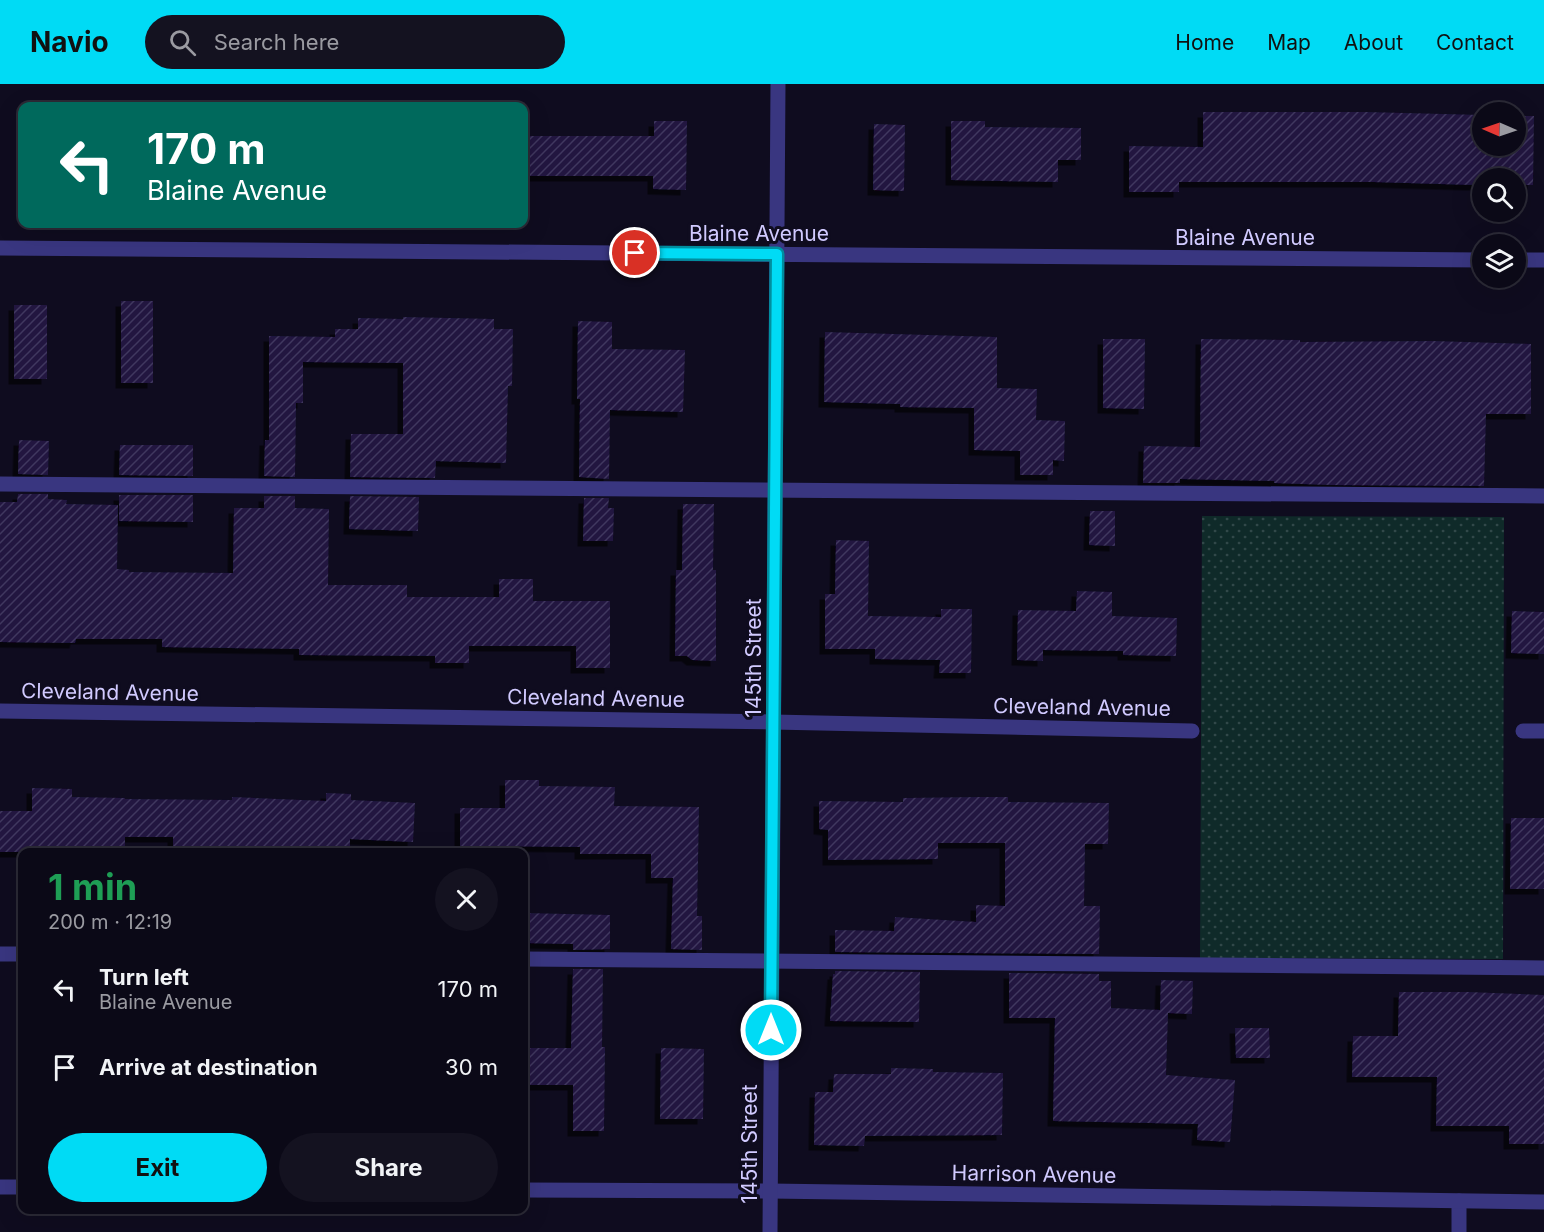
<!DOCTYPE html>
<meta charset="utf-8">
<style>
:root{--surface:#0b0917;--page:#141220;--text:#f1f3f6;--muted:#9a9aa1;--line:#2b2a36;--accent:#00dbf5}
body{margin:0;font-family:Inter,sans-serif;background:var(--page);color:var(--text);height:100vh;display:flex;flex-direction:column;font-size:22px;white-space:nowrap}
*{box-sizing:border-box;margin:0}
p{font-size:20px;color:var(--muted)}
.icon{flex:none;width:33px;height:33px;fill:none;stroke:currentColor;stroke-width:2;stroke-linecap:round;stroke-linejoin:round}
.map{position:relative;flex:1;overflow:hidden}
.side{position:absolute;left:18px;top:764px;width:510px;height:366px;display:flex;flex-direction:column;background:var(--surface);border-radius:12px;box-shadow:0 6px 24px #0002,0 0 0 2px var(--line)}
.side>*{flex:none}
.hud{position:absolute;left:18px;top:18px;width:510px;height:126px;border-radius:12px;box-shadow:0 6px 24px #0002,0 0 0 2px var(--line);background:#00695c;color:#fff;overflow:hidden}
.needle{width:39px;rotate:272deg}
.tools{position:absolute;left:1472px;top:18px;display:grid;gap:12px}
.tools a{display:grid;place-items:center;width:54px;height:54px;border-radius:50%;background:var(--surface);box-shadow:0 6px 24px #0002,0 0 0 2px var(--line);font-size:30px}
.pin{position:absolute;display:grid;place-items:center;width:51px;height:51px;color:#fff;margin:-26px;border:3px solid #fff;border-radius:50%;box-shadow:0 2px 6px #0007}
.me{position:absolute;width:66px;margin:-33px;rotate:0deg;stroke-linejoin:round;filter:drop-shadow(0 0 4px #0008)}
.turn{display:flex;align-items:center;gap:21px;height:126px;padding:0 30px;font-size:27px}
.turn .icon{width:78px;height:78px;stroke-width:2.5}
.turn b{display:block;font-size:42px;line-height:51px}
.round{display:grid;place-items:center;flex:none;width:63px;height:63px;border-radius:32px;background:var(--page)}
.headline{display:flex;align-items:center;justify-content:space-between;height:102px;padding:0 30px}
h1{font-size:36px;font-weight:700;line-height:45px;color:#1e9e55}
.cta{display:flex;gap:12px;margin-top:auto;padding:12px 30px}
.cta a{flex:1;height:69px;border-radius:36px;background:var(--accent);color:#111;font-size:24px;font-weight:700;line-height:69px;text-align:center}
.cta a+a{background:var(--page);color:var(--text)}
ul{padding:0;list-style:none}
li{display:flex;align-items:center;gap:18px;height:78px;padding:0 30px}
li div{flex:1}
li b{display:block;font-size:22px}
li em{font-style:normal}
header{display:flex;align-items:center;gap:36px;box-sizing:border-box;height:84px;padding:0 30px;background:var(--accent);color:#111}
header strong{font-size:28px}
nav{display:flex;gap:33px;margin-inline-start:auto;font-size:21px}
.search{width:420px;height:54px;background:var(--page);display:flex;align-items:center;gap:15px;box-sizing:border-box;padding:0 21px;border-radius:33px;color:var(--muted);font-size:22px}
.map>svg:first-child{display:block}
.park{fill:url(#park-dots)}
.building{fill:url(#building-hatch);filter:url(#shadow)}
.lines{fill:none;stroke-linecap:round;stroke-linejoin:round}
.lane{stroke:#393680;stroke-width:15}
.street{stroke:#393680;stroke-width:15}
.route-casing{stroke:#008e9f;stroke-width:15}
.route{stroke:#00dbf5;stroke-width:10}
.labels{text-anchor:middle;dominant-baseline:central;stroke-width:6;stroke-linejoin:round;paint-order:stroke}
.street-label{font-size:21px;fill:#d1caff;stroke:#0f0c1f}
</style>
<header>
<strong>Navio</strong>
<div class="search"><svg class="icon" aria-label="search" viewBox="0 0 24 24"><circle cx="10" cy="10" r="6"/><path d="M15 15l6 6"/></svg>Search here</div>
<nav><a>Home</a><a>Map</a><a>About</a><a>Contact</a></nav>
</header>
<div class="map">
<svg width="1544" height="1148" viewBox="0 0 1544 1148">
<defs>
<pattern id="park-dots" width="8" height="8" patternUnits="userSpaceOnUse" patternTransform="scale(1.5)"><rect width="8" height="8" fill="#0f2a29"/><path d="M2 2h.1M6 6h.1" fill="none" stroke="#314849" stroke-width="1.8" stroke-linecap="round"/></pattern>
<pattern id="building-hatch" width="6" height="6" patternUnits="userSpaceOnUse" patternTransform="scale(1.5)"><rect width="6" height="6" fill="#201741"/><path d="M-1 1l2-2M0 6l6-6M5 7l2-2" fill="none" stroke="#3f375e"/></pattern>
<filter id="shadow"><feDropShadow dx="-5.5" dy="5.5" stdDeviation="0" flood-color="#0009"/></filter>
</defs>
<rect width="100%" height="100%" fill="#0f0c1f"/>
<path class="park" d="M1202 432 1504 433 1503 875 1200 874Z"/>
<g class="building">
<path d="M1203 28H1366L1482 31V62H1515V32H1534L1533 101H1515V94H1482V100L1474 101 1374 98H1179V108H1129V62L1203 63Z"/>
<path d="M654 37H687L686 106 653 105V92H524V52H654Z"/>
<path d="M951 37H985V43L1081 44V76H1058V98L951 96Z"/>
<path d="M874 40 905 41 904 107 873 106Z"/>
<rect x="121" y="217" width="32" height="82"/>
<rect x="14" y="221" width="33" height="74"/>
<path d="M403 233 494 235V245H513L512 302H508L506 379 436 377 435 394 350 393 351 350H403V279L303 278V319H296L295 393 264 392 265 356H269V252L335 253V245H358V234L403 235Z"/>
<path d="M578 237 612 238V265L685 266 683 328 610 326 609 395 579 393 580 315H577Z"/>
<path d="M825 248 997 253V304L1037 305 1036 336 1065 337 1064 377 1053 376V391H1020V367L974 366V324L900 323V320L824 318Z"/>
<path d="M1103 255H1145L1144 325 1103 324Z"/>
<path d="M1201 255 1300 256V258L1433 257 1531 260V330H1486L1484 402 1332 401 1274 399V397L1180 395V399H1143L1144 362 1200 363Z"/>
<path d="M19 356 49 357 48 391 18 390Z"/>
<path d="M120 361H193V392L119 391Z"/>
<path d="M18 410H48V415L67 416 66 420 118 421 117 485 129 486V488L233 489 234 424H264V412H295V424L329 425 328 501H407V513H499V495H533V517H610V584H576V562H469V579H435V572L299 571V565L162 563V555H76L75 559 0 558V418H17Z"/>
<path d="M119 411H193V438L119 437Z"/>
<path d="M350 412 419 413 418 447 349 445Z"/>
<path d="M584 414H609L608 424H614L613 457H583Z"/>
<path d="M683 420H714L713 486H716V577L692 576 687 572H675L676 486H682Z"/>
<path d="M1090 427H1115V462L1089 461Z"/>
<path d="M836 456 869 457 868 532 941 533V525H972L971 589H939L940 576 875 575V565H825V510H835Z"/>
<path d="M1077 507 1112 508V532L1177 534 1176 572 1123 571V567L1043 566V577L1017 576 1018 526 1076 527Z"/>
<path d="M1512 527 1544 528V570L1511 569Z"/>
<path d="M505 696H539V702L615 703 614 722 699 723 697 832H702V866L671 865 673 794H651V770H580V763L494 762V768H460V724H505Z"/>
<path d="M32 704 72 705V713L125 714V715L232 716V713L326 717V709L351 710V716L415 719 413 758 350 755V765L274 764V768H173V753H125V768H0V727H32Z"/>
<path d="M978 713H1008V718L1109 719 1108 760H1085L1084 822H1100L1099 870 835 868V846L894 847 895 833 976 838V821L1005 822V759H938V775L828 776V746L819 745V717L903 718V714Z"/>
<path d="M1511 734H1544V805H1510Z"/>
<path d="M524 829 610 831V865L573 866V860L524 859Z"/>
<path d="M573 885H603L602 963H605L604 1047H573V1001H524V964H571Z"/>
<path d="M835 887 920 888 919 938 830 937 833 890H835Z"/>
<path d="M1009 889 1099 890V897H1111V924L1160 926 1161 896 1193 897 1192 930 1168 929 1166 991 1235 996 1230 1058 1197 1056 1198 1040 1053 1037 1055 934H1009Z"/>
<path d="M1399 908H1468L1544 911V1060H1509V1042H1436L1437 993H1352L1353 952H1398Z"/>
<path d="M1235 944H1269L1270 974H1236Z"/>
<path d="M661 964 704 965 703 1035H660Z"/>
<path d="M891 984 933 985V988L1003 989 1002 1051 865 1052 864 1062 814 1061 815 1008H833L834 990H891Z"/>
</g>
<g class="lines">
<g class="lane">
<path d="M0 400 1544 412"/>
<path d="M0 870H22"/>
<path d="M524 875 1544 884"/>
<path d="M1459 1148V1117"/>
</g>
<g class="street">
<path d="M0 164 1482 176"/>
<path d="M1515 176H1544"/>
<path d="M0 627 773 638 1192 647"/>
<path d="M1523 647H1544"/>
<path d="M0 1103H22"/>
<path d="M524 1106 770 1107 1544 1118"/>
<path d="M770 1148 778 0"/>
</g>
</g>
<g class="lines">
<defs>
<path id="route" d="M635 169 777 170 771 946"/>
</defs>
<use href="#route" class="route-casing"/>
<use href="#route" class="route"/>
</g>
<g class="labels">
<g class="street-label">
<text x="759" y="149">Blaine Avenue</text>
<text x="1245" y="153">Blaine Avenue</text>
<text transform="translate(753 574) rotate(-90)">145th Street</text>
<text transform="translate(110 608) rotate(1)">Cleveland Avenue</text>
<text transform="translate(596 614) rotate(1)">Cleveland Avenue</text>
<text transform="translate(1082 623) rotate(1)">Cleveland Avenue</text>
<text transform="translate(749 1060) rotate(-90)">145th Street</text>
<text transform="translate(1034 1090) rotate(1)">Harrison Avenue</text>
</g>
</g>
</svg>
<div class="tools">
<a><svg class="needle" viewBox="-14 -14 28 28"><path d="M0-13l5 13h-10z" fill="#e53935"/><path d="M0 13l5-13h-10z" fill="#9a9aa1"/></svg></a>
<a><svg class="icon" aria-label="search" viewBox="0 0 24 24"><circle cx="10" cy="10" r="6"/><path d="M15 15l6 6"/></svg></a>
<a><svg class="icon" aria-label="layers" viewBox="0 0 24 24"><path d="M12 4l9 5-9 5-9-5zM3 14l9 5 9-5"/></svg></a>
</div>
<div class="pin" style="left:635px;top:169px;background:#d93025"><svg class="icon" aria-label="arrive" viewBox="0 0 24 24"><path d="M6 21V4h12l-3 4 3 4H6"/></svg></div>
<svg class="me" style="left:771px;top:946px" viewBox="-20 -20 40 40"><circle r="17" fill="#00dbf5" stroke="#fff" stroke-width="3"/><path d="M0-11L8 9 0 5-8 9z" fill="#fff"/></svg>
<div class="hud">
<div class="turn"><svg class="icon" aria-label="left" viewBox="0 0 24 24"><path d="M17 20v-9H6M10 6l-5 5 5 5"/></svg><div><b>170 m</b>Blaine Avenue</div></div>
</div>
<section class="side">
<div class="headline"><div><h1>1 min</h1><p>200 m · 12:19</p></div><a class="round"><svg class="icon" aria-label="close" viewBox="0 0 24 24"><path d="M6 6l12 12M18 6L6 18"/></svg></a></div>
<ul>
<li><svg class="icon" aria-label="left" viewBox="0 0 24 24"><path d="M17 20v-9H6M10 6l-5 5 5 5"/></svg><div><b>Turn left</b><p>Blaine Avenue</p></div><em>170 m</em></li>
<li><svg class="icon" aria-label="arrive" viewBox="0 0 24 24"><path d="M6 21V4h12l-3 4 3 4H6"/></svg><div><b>Arrive at destination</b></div><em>30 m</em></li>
</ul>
<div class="cta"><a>Exit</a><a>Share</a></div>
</section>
</div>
